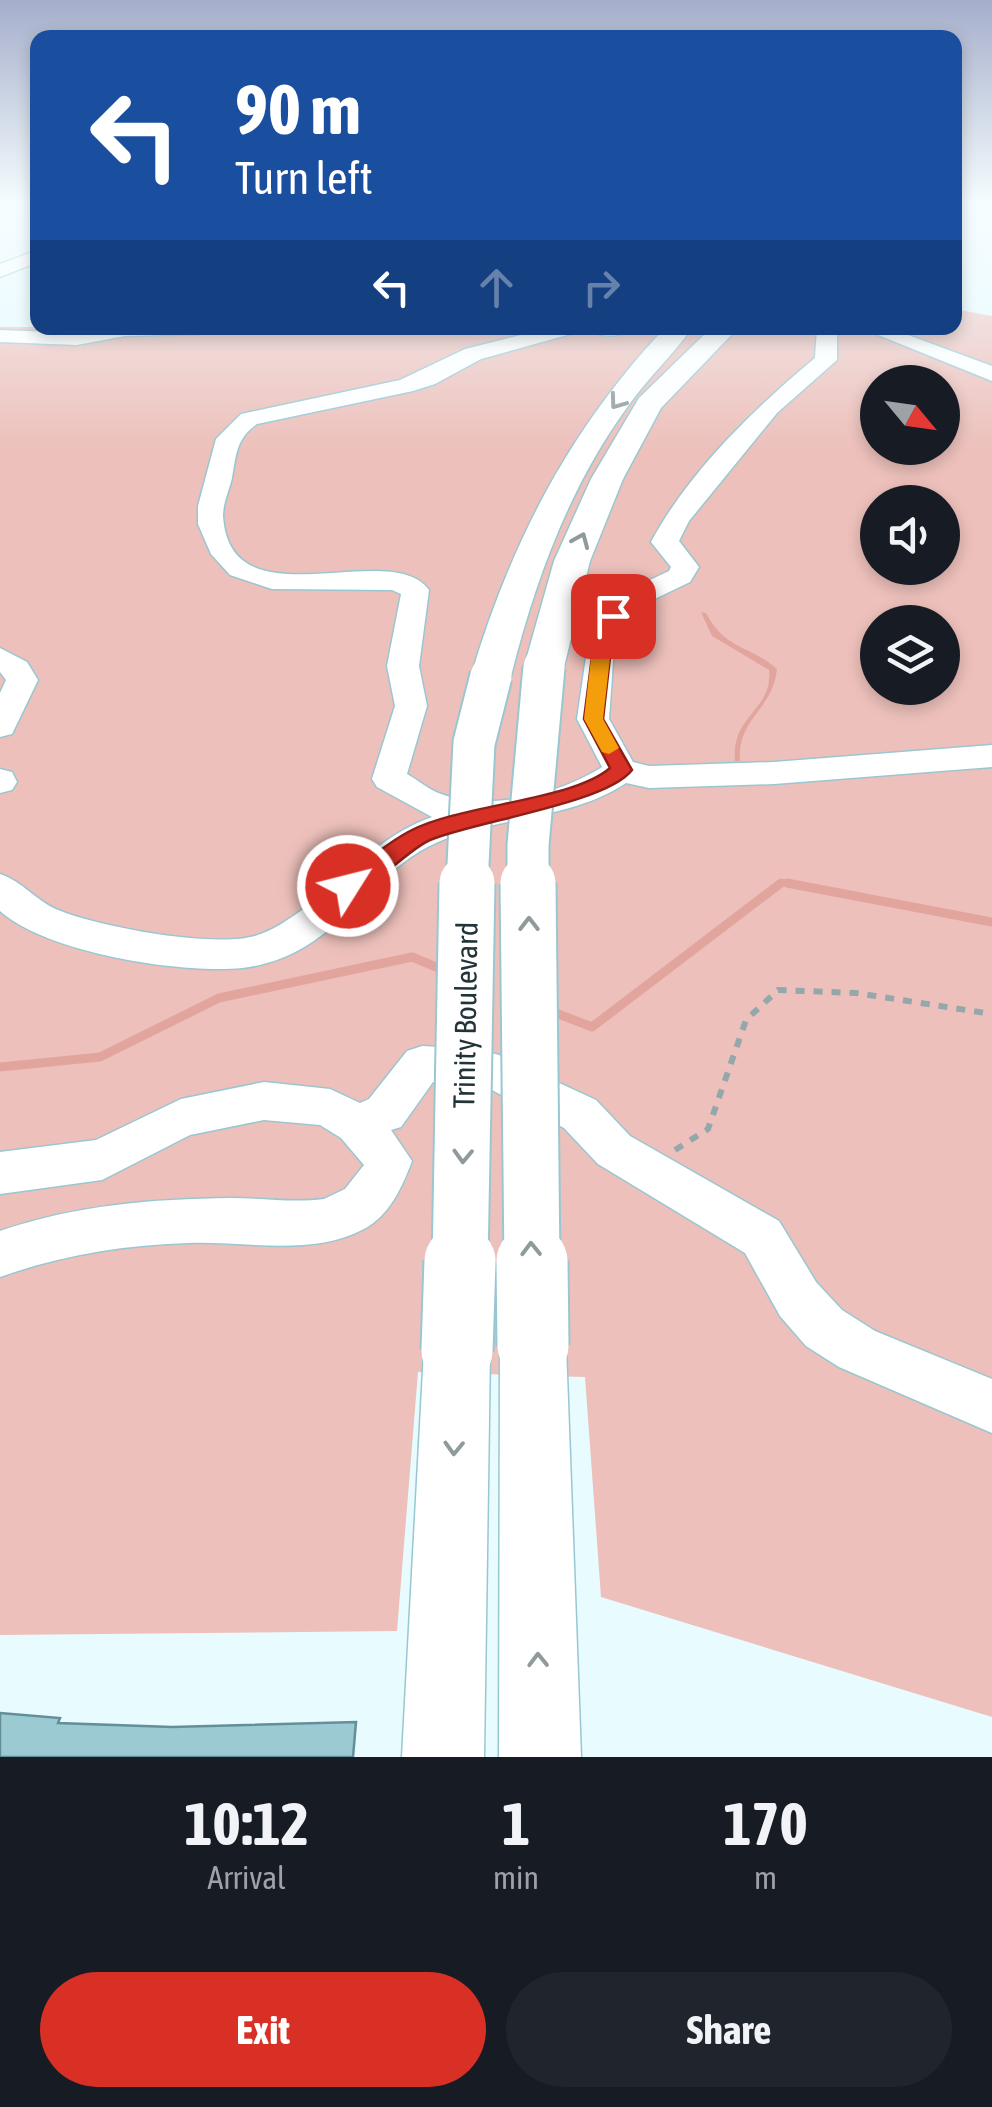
<!DOCTYPE html>
<style>
:root{--surface:#171b24;--page:#20242c;--text:#f1f3f6;--muted:#9ea1a6;--accent:#d93025}
body{margin:0;font-family:"Asap Condensed",sans-serif;background:var(--page);color:var(--text);height:100vh;display:flex;flex-direction:column;font-size:38px;white-space:nowrap}
*{box-sizing:border-box;margin:0}
p{font-size:32px;color:var(--muted)}
.icon{flex:none;width:55px;height:55px;fill:none;stroke:currentColor;stroke-width:2;stroke-linecap:round;stroke-linejoin:round}
.map{position:relative;height:1757px;overflow:hidden}
.side{display:flex;flex-direction:column;background:var(--surface);flex:1}
.side>*{flex:none}
.hud{position:absolute;left:30px;top:30px;width:932px;height:305px;border-radius:20px;box-shadow:0 5px 15px #0003;background:#1a4fa0;color:#fff;overflow:hidden}
.needle{width:65px;rotate:119deg}
.fabs{position:absolute;left:860px;top:365px;display:grid;gap:20px}
.fabs a{display:grid;place-items:center;width:100px;height:100px;border-radius:50%;background:var(--surface);box-shadow:0 5px 15px #0003;font-size:50px}
.pin{position:absolute;display:grid;place-items:center;width:85px;height:85px;color:#fff;margin:-42px;border-radius:20px;box-shadow:0 5px 15px #0006}
.me{position:absolute;width:110px;margin:-55px;rotate:54deg;stroke-linejoin:round;filter:drop-shadow(0 0 8px #0008)}
.turn{display:flex;align-items:center;gap:35px;height:210px;padding:0 40px;font-size:45px}
.turn .icon{width:130px;height:130px;stroke-width:2.5}
.turn b{display:block;font-size:70px;line-height:85px}
.lanes{display:flex;align-items:center;height:95px;padding:0 40px;background:#0003;justify-content:center;gap:50px;direction:ltr}
.lanes .off{opacity:.35}
.eta{display:flex;justify-content:space-evenly;align-items:center;height:170px;text-align:center}
.eta b{font-size:60px;font-weight:700;line-height:70px}
.button{display:flex;gap:20px;margin-top:auto;padding:20px 40px}
.button a{flex:1;height:115px;border-radius:60px;background:var(--accent);color:#fff;font-size:40px;font-weight:700;line-height:115px;text-align:center}
.button a+a{background:var(--page);color:var(--text)}
.map>svg:first-child{display:block}
.green{fill:#edc0bb;fill-rule:evenodd}
.water{fill:#e2a59e}
.lines{fill:none;stroke-linecap:round;stroke-linejoin:round}
.stream-far1{stroke:#e2a59e;stroke-width:6}
.stream{stroke:#e2a59e;stroke-width:9}
.building{fill:#9ccad3;stroke:#638f98;stroke-width:2.5}
.minor-casing{stroke:#99c7d1;stroke-width:3}
.major-casing{stroke:#99c7d1;stroke-width:3}
.path{stroke:#94a7ab;stroke-width:6;stroke-dasharray:9 9;stroke-linecap:butt}
.minor{fill:#fff;fill-rule:evenodd}
.major{fill:#fff;fill-rule:evenodd}
.major-bridge-far2-casing{stroke:#99c7d1;stroke-width:45;stroke-linecap:butt}
.major-bridge-far1-casing{stroke:#99c7d1;stroke-width:59;stroke-linecap:butt}
.major-bridge-casing{stroke:#99c7d1;stroke-width:75;stroke-linecap:butt}
.major-bridge-far2{stroke:#fff;stroke-width:41}
.major-bridge-far1{stroke:#fff;stroke-width:55}
.major-bridge{stroke:#fff;stroke-width:71}
.oneway{stroke:#909a9c}
.route{fill:#d93025;stroke:#8d1f18;stroke-width:2.5}
.slow{fill:#f59e0b}
.labels{text-anchor:middle;dominant-baseline:central;stroke-width:9;stroke-linejoin:round;paint-order:stroke}
.street-label{font-size:30px;fill:#223438;stroke:#fff}
</style>
<div class="map">
<svg width="992" height="1757" viewBox="0 0 992 1757">
<rect width="100%" height="100%" fill="#e8fbff"/>
<path class="green" d="M955 309 992 316V1717L601 1597 585 1377 418 1372 397 1631 0 1635V327L955 328ZM878 382H942V448H878ZM878 502H942V568H878ZM878 622H942V688H878Z"/>
<path class="water" d="M701 612 706 613C725 650 750 645 777 669 773 710 737 718 740 761H735C731 714 773 711 769 670L712 636Z"/>
<g class="lines">
<path class="stream-far1" d="M778 885 782 882 800 885"/>
<g class="stream">
<path d="M787 883 992 922"/>
<path d="M548 1010 592 1027 781 883"/>
<path d="M0 1067 100 1057 219 998 412 957 446 971"/>
</g>
</g>
<path class="building" d="M0 1713 60 1718 58 1723 172 1727 356 1722 353 1757H0Z"/>
<g class="lines">
<defs>
<g id="minor">
<path d="M38 250V262L0 277V264Z"/>
<path d="M105 328H210L200 334 125 336 77 345 0 342V330L77 333Z"/>
<path d="M549 328H581L578 332 481 359 435 384 413 391 257 424C236 438 236 456 232 478 229 491 223 503 223 516 230 626 390 536 429 590L419 666 427 706 407 774C418 780 429 790 441 794 489 812 560 794 602 767L577 719 586 657 585 631 620 594 669 571 671 567 651 542C690 470 753 410 815 358L817 328H837V360L777 413 689 521 679 541 699 567 690 582 640 606 615 633 609 719 633 762 649 766 774 762 992 745V767L774 784 649 788 626 783C571 820 498 816 438 842 386 864 354 917 306 946 288 957 264 966 242 968 180 974 47 953 0 911V874C22 881 36 901 58 910 99 927 213 948 255 936 272 931 288 920 302 910 346 876 379 836 432 817L377 787 372 779 395 706 387 666 401 594 392 590 272 589 230 575 211 554 198 524V506L216 439 241 414 400 380 465 349Z"/>
<path d="M587 328H633C623 338 597 338 587 328Z"/>
<path d="M861 328H889L992 366V381Z"/>
<path d="M0 648 27 662 38 680 12 734 0 737V693L6 680 0 672Z"/>
<path d="M0 769 12 772 17 782 12 790 0 793Z"/>
<path d="M422 1046 477 1049 499 1055 596 1100 630 1136 779 1221 816 1282 842 1310 875 1331 992 1379V1433L839 1367 806 1346 780 1316 745 1253 598 1164 564 1128 488 1088 433 1082 401 1127 391 1130 412 1161C402 1187 390 1215 364 1229 312 1257 246 1241 189 1243 124 1245 61 1255 0 1277V1231C75 1205 152 1199 231 1198 262 1198 293 1203 324 1199L345 1189 364 1165 341 1138 320 1125 264 1120 190 1135 102 1180 0 1194V1152L96 1140 181 1099 264 1082 330 1089 360 1103 369 1099 407 1051Z"/>
</g>
<g id="major">
<path d="M665 328H692C673 355 647 379 628 406 569 487 535 581 511 676L505 684 491 688 477 684 471 676C510 544 570 428 665 328Z"/>
<path d="M711 328H738L661 408 623 479 590 561 564 667 558 675 544 679 530 675 524 667 554 561 591 479 639 398Z"/>
<path d="M533 1313 556 1323 566 1346 581 1757H499L500 1346 510 1323Z"/>
<path d="M457 1318 480 1328 490 1351 484 1757H402L424 1351 434 1328Z"/>
</g>
</defs>
<use href="#minor" class="minor-casing"/>
<use href="#major" class="major-casing"/>
<path class="path" d="M675 1150 708 1129 746 1020 778 990 856 993 992 1014"/>
<use href="#minor" class="minor"/>
<use href="#major" class="major"/>
<defs>
<g id="major-bridge-far2">
<path d="M467 885 474 743 491 676"/>
<path d="M528 885V845L544 667"/>
</g>
<g id="major-bridge-far1">
<path d="M528 883 532 1264"/>
<path d="M460 1264 467 883"/>
</g>
<g id="major-bridge">
<path d="M532 1261 533 1346"/>
<path d="M457 1351 460 1261"/>
</g>
</defs>
<use href="#major-bridge-far2" class="major-bridge-far2-casing"/>
<use href="#major-bridge-far1" class="major-bridge-far1-casing"/>
<use href="#major-bridge" class="major-bridge-casing"/>
<use href="#major-bridge-far2" class="major-bridge-far2"/>
<use href="#major-bridge-far1" class="major-bridge-far1"/>
<use href="#major-bridge" class="major-bridge"/>
</g>
<defs><path id="oneway-chevron" d="M-2-3.5L2.5 0L-2 3.5" fill="none" stroke-width="1.6" stroke-linecap="round" stroke-linejoin="round" transform="scale(2.5)"/></defs>
<g class="oneway">
<use href="#oneway-chevron" transform="translate(617 402) rotate(126)"/>
<use href="#oneway-chevron" transform="translate(581 540) rotate(-67)"/>
<use href="#oneway-chevron" transform="translate(529 924) rotate(-90)"/>
<use href="#oneway-chevron" transform="translate(463 1156) rotate(92)"/>
<use href="#oneway-chevron" transform="translate(531 1249) rotate(-91)"/>
<use href="#oneway-chevron" transform="translate(454 1448) rotate(92)"/>
<use href="#oneway-chevron" transform="translate(538 1660) rotate(-91)"/>
</g>
<linearGradient id="sky" x2="0" y2="1"><stop stop-color="#a5aeca"/><stop offset="0.45" stop-color="#f5fdff"/><stop offset="1" stop-color="#f5fdff" stop-opacity="0"/></linearGradient>
<rect width="992" height="450" fill="url(#sky)"/>
<path class="route" d="M613 610 622 616 609 632 610 657 603 719 632 770C607 803 477 821 430 840 406 850 364 900 339 892L336 886 339 881C362 865 385 844 410 831 461 804 572 801 610 768L584 719 592 657 590 631 606 612Z"/>
<path class="slow" d="M601 653 610 658 603 719 619 748 609 754 602 752 584 719 591 658Z"/>
<g class="labels">
<g class="street-label">
<text transform="translate(465 1015) rotate(-89)">Trinity Boulevard</text>
</g>
</g>
</svg>
<div class="fabs">
<a><svg class="needle" viewBox="-14 -14 28 28"><path d="M0-13l5 13h-10z" fill="#e53935"/><path d="M0 13l5-13h-10z" fill="#9ea1a6"/></svg></a>
<a><svg class="icon" aria-label="sound" viewBox="0 0 24 24"><path d="M4 9h4l5-4v14l-5-4H4zM17 9q2 3 0 6"/></svg></a>
<a><svg class="icon" aria-label="layers" viewBox="0 0 24 24"><path d="M12 4l9 5-9 5-9-5zM3 14l9 5 9-5"/></svg></a>
</div>
<div class="pin" style="left:613px;top:616px;background:#d93025"><svg class="icon" aria-label="arrive" viewBox="0 0 24 24"><path d="M6 21V4h12l-3 4 3 4H6"/></svg></div>
<svg class="me" style="left:348px;top:886px" viewBox="-20 -20 40 40"><circle r="17" fill="#d93025" stroke="#fff" stroke-width="3"/><path d="M0-11L8 9 0 5-8 9z" fill="#fff"/></svg>
<div class="hud">
<div class="turn"><svg class="icon" aria-label="left" viewBox="0 0 24 24"><path d="M17 20v-9H6M10 6l-5 5 5 5"/></svg><div><b>90 m</b>Turn left</div></div>
<div class="lanes"><svg class="icon" aria-label="left" viewBox="0 0 24 24"><path d="M17 20v-9H6M10 6l-5 5 5 5"/></svg><svg class="icon off" aria-label="ahead" viewBox="0 0 24 24"><path d="M12 20V5M6 11l6-6 6 6"/></svg><svg class="icon off" aria-label="right" viewBox="0 0 24 24"><path d="M7 20v-9h11M14 6l5 5-5 5"/></svg></div>
</div>
</div>
<section class="side">
<div class="eta">
<div><b>10:12</b><p>Arrival</p></div>
<div><b>1</b><p>min</p></div>
<div><b>170</b><p>m</p></div>
</div>
<div class="button"><a>Exit</a><a>Share</a></div>
</section>
